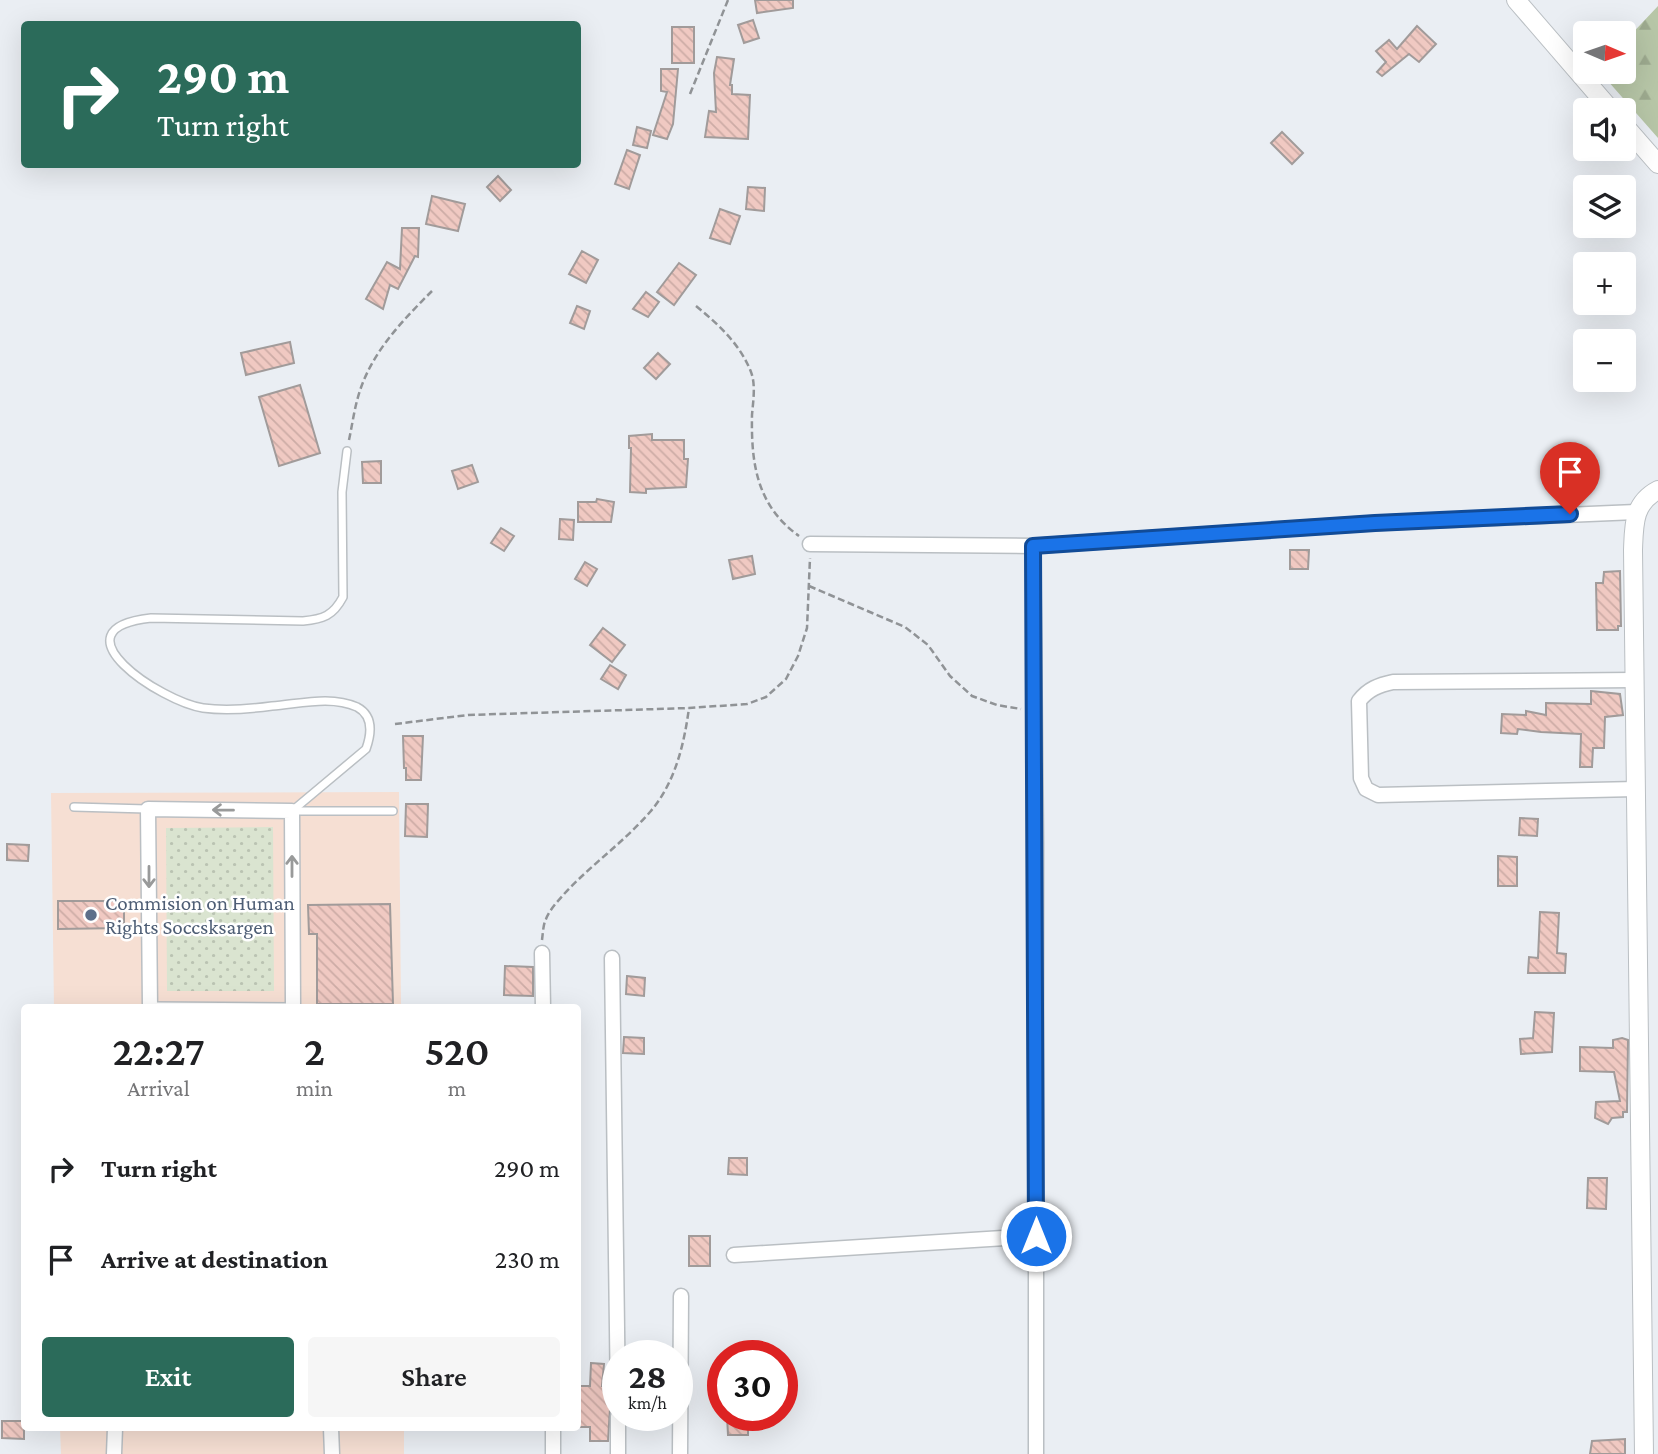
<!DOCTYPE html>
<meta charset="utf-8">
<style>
:root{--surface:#fff;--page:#f6f6f6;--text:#202124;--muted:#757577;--accent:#2b6b5a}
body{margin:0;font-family:"Crimson Pro",serif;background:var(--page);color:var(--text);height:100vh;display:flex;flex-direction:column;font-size:26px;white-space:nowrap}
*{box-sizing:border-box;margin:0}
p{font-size:23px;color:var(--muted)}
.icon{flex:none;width:38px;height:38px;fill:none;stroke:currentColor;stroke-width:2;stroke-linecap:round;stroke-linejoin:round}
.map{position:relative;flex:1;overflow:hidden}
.panel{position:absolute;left:21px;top:1004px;width:560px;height:427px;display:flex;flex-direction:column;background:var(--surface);border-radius:7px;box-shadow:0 7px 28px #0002}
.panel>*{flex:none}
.banner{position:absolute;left:21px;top:21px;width:560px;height:147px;border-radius:7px;box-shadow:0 7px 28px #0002;background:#2b6b5a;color:#fff;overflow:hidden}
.needle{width:46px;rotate:92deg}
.controls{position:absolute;left:1573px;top:21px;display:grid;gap:14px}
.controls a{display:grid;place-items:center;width:63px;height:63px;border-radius:7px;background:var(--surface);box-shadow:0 7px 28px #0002;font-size:35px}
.speed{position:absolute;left:602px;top:1340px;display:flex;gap:14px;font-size:35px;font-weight:700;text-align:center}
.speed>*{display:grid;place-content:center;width:91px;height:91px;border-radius:50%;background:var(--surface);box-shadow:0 7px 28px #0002;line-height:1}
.speed small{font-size:18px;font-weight:400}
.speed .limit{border:10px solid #d22;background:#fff;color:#111}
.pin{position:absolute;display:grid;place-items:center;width:60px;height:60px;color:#fff;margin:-72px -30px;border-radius:50% 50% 50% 0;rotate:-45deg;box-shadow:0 0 7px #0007}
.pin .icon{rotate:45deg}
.me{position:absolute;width:77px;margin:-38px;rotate:0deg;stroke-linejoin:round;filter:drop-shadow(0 0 5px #0008)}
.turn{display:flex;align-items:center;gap:24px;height:147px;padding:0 21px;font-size:32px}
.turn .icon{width:91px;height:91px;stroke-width:2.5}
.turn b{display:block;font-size:49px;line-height:60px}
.eta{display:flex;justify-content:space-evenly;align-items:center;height:119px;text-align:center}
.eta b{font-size:42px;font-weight:600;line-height:49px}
.cta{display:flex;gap:14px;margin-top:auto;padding:14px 21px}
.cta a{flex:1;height:80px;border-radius:7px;background:var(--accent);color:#fff;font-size:28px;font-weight:600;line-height:80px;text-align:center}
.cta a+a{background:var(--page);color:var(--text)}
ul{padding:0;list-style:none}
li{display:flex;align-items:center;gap:21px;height:91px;padding:0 21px}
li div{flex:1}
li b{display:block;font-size:26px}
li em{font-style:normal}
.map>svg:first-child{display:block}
.commercial{fill:#f6dfd3}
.grass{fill:url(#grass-dots)}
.forest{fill:url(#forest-firs)}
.building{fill:url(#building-back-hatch);stroke:#a19b9a;stroke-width:2}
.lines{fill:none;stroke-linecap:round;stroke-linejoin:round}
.service-casing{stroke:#babfc3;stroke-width:10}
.minor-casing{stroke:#babfc3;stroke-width:17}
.tertiary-casing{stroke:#babfc3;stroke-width:20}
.path{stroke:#909396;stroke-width:2.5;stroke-dasharray:7 3.5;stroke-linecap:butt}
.service{stroke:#fff;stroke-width:7}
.minor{stroke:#fff;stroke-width:14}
.tertiary{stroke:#fff;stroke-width:18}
.oneway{stroke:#999a9a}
.route-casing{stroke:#114b97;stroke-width:18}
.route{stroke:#1a73e8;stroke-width:12}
.service-dot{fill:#5c6f8a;stroke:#fff;stroke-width:2.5}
.labels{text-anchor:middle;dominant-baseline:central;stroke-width:5;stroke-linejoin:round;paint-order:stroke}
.service-label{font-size:21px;fill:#4e5e75;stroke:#fff;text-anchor:start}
</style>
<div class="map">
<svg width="1658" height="1454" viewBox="0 0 1658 1454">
<defs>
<pattern id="grass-dots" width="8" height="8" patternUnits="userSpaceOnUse" patternTransform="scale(1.75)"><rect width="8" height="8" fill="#dae4d0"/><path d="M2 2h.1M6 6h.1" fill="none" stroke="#bac3b2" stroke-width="1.8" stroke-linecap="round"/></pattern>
<pattern id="forest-firs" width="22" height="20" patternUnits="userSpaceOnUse" patternTransform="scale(1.75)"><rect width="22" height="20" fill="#b7c6a7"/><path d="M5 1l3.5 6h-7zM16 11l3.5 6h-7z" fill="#9daa8f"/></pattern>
<pattern id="building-back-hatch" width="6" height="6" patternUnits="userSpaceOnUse" patternTransform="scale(1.75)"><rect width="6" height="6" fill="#f0c9c2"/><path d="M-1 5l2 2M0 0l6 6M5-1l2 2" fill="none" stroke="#cdaca6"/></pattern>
</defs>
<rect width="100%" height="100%" fill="#eaeef3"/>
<g class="commercial">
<path d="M399 792 401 1008H54L51 793Z"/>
<path d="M60 1428H404V1454H61Z"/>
</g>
<path class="grass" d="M273 827 274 991H167L166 828Z"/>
<path class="forest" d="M1658 6V138L1600 72H1624V42Z"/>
<g class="building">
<path d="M755 0H793V8L757 13Z"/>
<path d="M753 20 759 38 744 43 738 25Z"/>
<path d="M1417 26 1436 44 1419 62 1409 54 1382 76 1377 72 1386 62 1376 51 1389 40 1397 49Z"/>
<rect x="672" y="27" width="22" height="36"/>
<path d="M717 57 734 59 730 85H732V94L750 95 748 139 705 137 709 111 716 112 714 73Z"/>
<path d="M661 69H678L673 124 667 139 653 135 667 92 661 91Z"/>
<path d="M637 127 651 131 647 148 633 145Z"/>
<path d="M1282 132 1303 153 1292 164 1271 143Z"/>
<path d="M627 150 640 155 629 189 615 184Z"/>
<path d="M498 176 511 190 500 201 487 187Z"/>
<path d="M748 187 765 188 764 211 746 209Z"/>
<path d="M432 196 465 204 458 231 426 224Z"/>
<path d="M720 209 740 216 730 244 710 238Z"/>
<path d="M402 228H419L418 257 415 256 398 289 390 285 383 309 366 299 387 262 400 269Z"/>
<path d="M582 251 598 260 586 283 569 274Z"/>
<path d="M679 263 696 275 674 305 657 292Z"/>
<path d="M646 292 659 302 648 317 633 309Z"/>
<path d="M577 306 590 311 584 329 570 323Z"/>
<path d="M290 342 294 363 246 375 241 353Z"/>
<path d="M658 353 670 364 656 379 644 368Z"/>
<path d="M300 385 320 453 279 466 259 397Z"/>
<path d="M652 434V440H684V459H688L686 487 646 489V493L630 492 631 448H629V436Z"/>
<path d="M381 461V483H363L362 462Z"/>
<path d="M472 465 478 482 458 489 452 471Z"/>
<path d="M597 499 614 502 611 522H578V502H596Z"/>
<path d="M560 519 574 520 573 540 559 539Z"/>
<path d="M501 528 514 536 504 551 491 543Z"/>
<path d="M1290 550H1309L1308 569H1290Z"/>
<path d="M752 556 755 574 733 579 729 560Z"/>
<path d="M585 562 597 569 587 586 575 579Z"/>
<path d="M1620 571 1621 626H1618V630H1597L1596 583H1603L1604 572Z"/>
<path d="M603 628 625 645 612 662 590 645Z"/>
<path d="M610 665 626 675 618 689 601 679Z"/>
<path d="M1591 691 1620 694 1623 715 1605 717 1604 748H1593L1592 767H1580L1581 734 1541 732 1518 729 1517 734 1501 733 1502 714 1526 715V711L1546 715V703L1591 704Z"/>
<path d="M403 736H423L421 780H406V768H404Z"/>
<path d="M406 804H428L427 837 405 836Z"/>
<path d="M1520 818 1538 819 1537 836 1519 835Z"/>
<path d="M7 844 29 845 28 861 7 860Z"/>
<path d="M1498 856 1517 857V886H1498Z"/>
<path d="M58 901H124V928L58 929Z"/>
<path d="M390 904 393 1004H317V934H309L308 905Z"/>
<path d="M1540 912 1559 913 1557 953 1566 954 1565 973H1528L1529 957 1538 958Z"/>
<path d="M505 966 533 967V996L504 995Z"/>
<path d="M627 976 645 978 644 996 626 994Z"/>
<path d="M1535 1012 1554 1013 1552 1052 1521 1054 1520 1039 1533 1038Z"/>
<path d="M624 1037 644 1038V1054L623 1053Z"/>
<path d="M1622 1038 1628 1040 1627 1112H1623V1117L1612 1118 1608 1124 1595 1118 1596 1102 1620 1101 1614 1072 1580 1071V1047L1613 1048V1040Z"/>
<path d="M729 1158H747V1175L728 1174Z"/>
<path d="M1588 1178H1607L1606 1209 1587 1208Z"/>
<rect x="689" y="1236" width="21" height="30"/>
<path d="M591 1363 604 1364 602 1386H608V1403L610 1409 608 1441H590V1427H578V1386H590Z"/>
<path d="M727 1416H748V1435H728Z"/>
<path d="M2 1421H24V1439L2 1438Z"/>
<path d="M1625 1439V1454H1590L1592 1441Z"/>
</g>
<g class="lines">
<defs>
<g id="service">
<path d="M74 807 147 809"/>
<path d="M292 811 366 749C371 735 374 716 357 707 331 695 299 704 272 706 250 709 225 711 203 708 162 702 50 629 151 618L303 621C323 619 333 616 343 597L342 492 347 451"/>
<path d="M292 811H393"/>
<path d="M151 1006 293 1007"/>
</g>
<g id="minor">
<path d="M810 544 1033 546 1375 523 1636 512"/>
<path d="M1033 546 1036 843V1454"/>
<path d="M1634 680 1393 682C1379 685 1368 689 1359 701L1361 778 1366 789 1378 795 1636 789"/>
<path d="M542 953 543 1008"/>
<path d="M612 958 618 1403"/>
<path d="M150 1008 148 809 292 811 293 1008"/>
<path d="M734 1255 1036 1236"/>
<path d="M618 1416V1454"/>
<path d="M331 1428 332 1454"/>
<path d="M553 1428V1454"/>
<path d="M114 1454 115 1428"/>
<path d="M680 1454 681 1296"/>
</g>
<g id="tertiary">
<path d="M1516 0 1611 110"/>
<path d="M1624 125 1658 164"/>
<path d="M1644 1454 1633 550C1634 525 1633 503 1658 490"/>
</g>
</defs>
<use href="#service" class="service-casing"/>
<use href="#minor" class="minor-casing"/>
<use href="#tertiary" class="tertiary-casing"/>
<g class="path">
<path d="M690 94 728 0"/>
<path d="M696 306C719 325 740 344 751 372 756 385 753 402 752 415 751 464 757 506 799 536"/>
<path d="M349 440C352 426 354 411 358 397 370 354 401 322 432 291"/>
<path d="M809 586 905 627 928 645 950 676 972 696 997 705 1021 709"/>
<path d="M395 724 468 715 689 708 747 704 766 697 786 679 798 656 807 628 810 558"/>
<path d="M542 940C543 933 543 925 546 919 550 909 558 901 565 893 592 864 624 842 650 812 675 783 684 745 689 708"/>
</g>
<use href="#service" class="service"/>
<use href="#minor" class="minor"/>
<use href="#tertiary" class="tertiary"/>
</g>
<defs><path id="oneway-shaft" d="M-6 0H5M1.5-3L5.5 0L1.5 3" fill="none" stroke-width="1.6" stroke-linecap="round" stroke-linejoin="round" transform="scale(1.75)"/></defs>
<g class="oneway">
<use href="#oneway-shaft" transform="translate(223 810) rotate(-179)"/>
<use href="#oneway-shaft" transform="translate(292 866) rotate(-90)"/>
<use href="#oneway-shaft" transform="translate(149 877) rotate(90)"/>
</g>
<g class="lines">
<defs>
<path id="route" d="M1036 1236 1033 546 1375 523 1570 514"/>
</defs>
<use href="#route" class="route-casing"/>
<use href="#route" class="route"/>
</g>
<circle class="service-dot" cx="91" cy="915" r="7"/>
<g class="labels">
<g class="service-label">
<text x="105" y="903">Commision on Human<tspan x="105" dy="24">Rights Soccsksargen</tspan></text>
</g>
</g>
</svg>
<div class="controls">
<a><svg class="needle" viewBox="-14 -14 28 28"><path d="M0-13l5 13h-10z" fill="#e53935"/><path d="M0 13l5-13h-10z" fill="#757577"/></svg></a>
<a><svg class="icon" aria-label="sound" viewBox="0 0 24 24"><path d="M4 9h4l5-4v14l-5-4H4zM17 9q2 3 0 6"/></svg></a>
<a><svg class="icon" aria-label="layers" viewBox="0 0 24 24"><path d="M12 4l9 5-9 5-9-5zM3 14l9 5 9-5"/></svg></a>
<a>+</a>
<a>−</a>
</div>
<div class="speed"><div>28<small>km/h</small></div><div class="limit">30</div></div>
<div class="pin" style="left:1570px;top:514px;background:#d93025"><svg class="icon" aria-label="arrive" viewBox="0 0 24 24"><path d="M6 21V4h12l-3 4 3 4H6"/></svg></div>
<svg class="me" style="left:1036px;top:1236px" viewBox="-20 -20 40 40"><circle r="17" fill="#1a73e8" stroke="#fff" stroke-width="3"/><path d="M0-11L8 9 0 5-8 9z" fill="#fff"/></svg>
<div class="banner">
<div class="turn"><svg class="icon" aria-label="right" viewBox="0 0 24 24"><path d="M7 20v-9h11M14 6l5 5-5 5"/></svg><div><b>290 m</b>Turn right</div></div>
</div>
<section class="panel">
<div class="eta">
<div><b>22:27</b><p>Arrival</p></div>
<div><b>2</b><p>min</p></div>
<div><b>520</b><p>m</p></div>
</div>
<ul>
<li><svg class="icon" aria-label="right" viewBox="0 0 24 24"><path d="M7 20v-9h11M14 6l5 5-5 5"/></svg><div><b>Turn right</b></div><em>290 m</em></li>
<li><svg class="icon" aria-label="arrive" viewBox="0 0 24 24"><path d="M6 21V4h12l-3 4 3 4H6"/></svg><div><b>Arrive at destination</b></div><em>230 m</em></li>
</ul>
<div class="cta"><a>Exit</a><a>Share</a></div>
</section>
</div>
